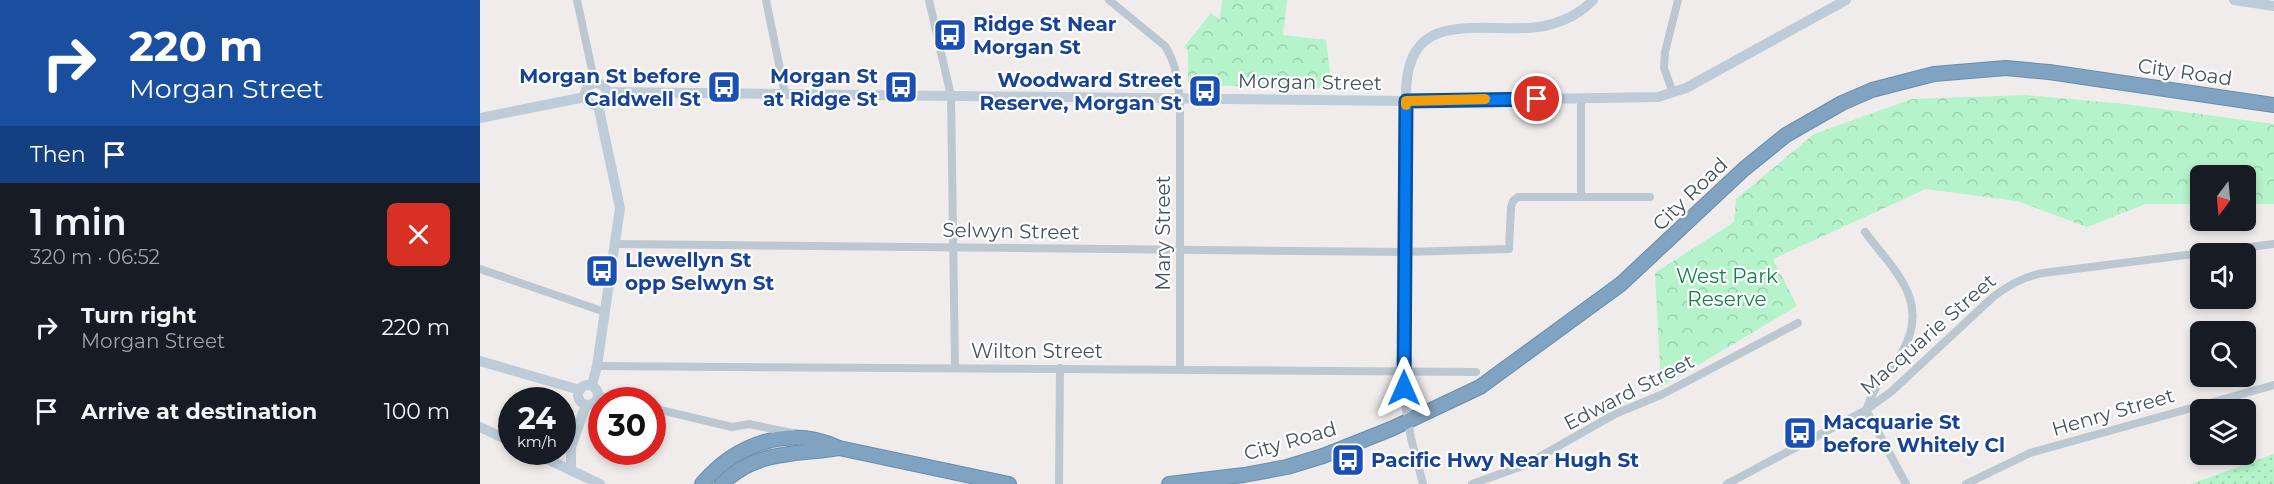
<!DOCTYPE html>
<meta charset="utf-8">
<style>
:root{--surface:#171b24;--page:#20242c;--text:#f1f3f6;--muted:#9ea1a6}
body{margin:0;font-family:Montserrat,sans-serif;background:var(--page);color:var(--text);height:100vh;display:flex;flex-direction:column;font-size:22px;white-space:nowrap}
*{box-sizing:border-box;margin:0}
p{font-size:20px;color:var(--muted)}
.icon{flex:none;width:33px;height:33px;fill:none;stroke:currentColor;stroke-width:2;stroke-linecap:round;stroke-linejoin:round}
.map{position:relative;flex:1;overflow:hidden}
.details{display:flex;flex-direction:column;background:var(--surface);width:480px}
.details>*{flex:none}
.banner{background:#1a4fa0;color:#fff;overflow:hidden}
.needle{width:39px;rotate:196deg}
.buttons{position:absolute;left:1710px;top:165px;display:grid;gap:12px}
.buttons a{display:grid;place-items:center;width:66px;height:66px;border-radius:9px;background:var(--surface);box-shadow:0 3px 9px #0003;font-size:30px}
.speed{position:absolute;left:18px;top:387px;display:flex;gap:12px;font-size:30px;font-weight:700;text-align:center}
.speed>*{display:grid;place-content:center;width:78px;height:78px;border-radius:50%;background:var(--surface);box-shadow:0 3px 9px #0003;line-height:1}
.speed small{font-size:15px;font-weight:400}
.speed .limit{border:9px solid #d22;background:#fff;color:#111}
.pin{position:absolute;display:grid;place-items:center;width:51px;height:51px;color:#fff;margin:-26px;border:3px solid #fff;border-radius:50%;box-shadow:0 2px 6px #0007}
.me{position:absolute;width:66px;margin:-33px;rotate:0deg;stroke-linejoin:round;filter:drop-shadow(0 0 4px #0008)}
.turn{display:flex;align-items:center;gap:21px;height:126px;padding:0 30px;font-size:27px}
.turn .icon{width:78px;height:78px;stroke-width:2.5}
.turn b{display:block;font-size:42px;line-height:51px}
.then{display:flex;align-items:center;height:57px;padding:0 30px;background:#0003;gap:12px;font-size:22px}
.round{display:grid;place-items:center;flex:none;width:63px;height:63px;border-radius:9px;background:var(--page)}
.summary{display:flex;align-items:center;justify-content:space-between;height:102px;padding:0 30px}
h1{font-size:36px;font-weight:600;line-height:45px}
ul{padding:0;list-style:none}
li{display:flex;align-items:center;gap:18px;height:84px;padding:0 30px}
li div{flex:1}
li b{display:block;font-size:22px}
li em{font-style:normal}
main{display:flex;flex:1;min-height:0}
.map>svg:first-child{display:block}
.grass{fill:url(#grass-dots)}
.forest{fill:url(#forest-crowns)}
.lines{fill:none;stroke-linecap:round;stroke-linejoin:round}
.highway-casing{stroke:#6a8ead;stroke-width:16}
.street{stroke:#bbc8d1;stroke-width:8}
.secondary{stroke:#bdccd8;stroke-width:10}
.highway{stroke:#7fa3c1;stroke-width:14}
.route-casing{stroke:#054f9b;stroke-width:15}
.route{stroke:#0779ef;stroke-width:10}
.slow{stroke:#f59e0b;stroke-width:10}
.labels{text-anchor:middle;dominant-baseline:central;stroke-width:4.5;stroke-linejoin:round;paint-order:stroke}
.transit-label{font-size:20px;font-weight:bold;fill:#164399;stroke:#fff;text-anchor:start}
.street-label{font-size:20px;fill:#43525c;stroke:#fff}
.park-label{font-size:20px;fill:#0d8442;stroke:#fff}
</style>
<main>
<section class="details">
<div class="banner">
<div class="turn"><svg class="icon" aria-label="right" viewBox="0 0 24 24"><path d="M7 20v-9h11M14 6l5 5-5 5"/></svg><div><b>220 m</b>Morgan Street</div></div>
<div class="then">Then<svg class="icon" aria-label="arrive" viewBox="0 0 24 24"><path d="M6 21V4h12l-3 4 3 4H6"/></svg></div>
</div>
<div class="summary"><div><h1>1 min</h1><p>320 m · 06:52</p></div><a class="round" style="background:#d93025;color:#fff"><svg class="icon" aria-label="close" viewBox="0 0 24 24"><path d="M6 6l12 12M18 6L6 18"/></svg></a></div>
<ul>
<li><svg class="icon" aria-label="right" viewBox="0 0 24 24"><path d="M7 20v-9h11M14 6l5 5-5 5"/></svg><div><b>Turn right</b><p>Morgan Street</p></div><em>220 m</em></li>
<li><svg class="icon" aria-label="arrive" viewBox="0 0 24 24"><path d="M6 21V4h12l-3 4 3 4H6"/></svg><div><b>Arrive at destination</b></div><em>100 m</em></li>
</ul>
</section>
<div class="map">
<svg width="1794" height="484" viewBox="0 0 1794 484">
<defs>
<pattern id="grass-dots" width="8" height="8" patternUnits="userSpaceOnUse" patternTransform="scale(1.5)"><rect width="8" height="8" fill="#b5f3ca"/><path d="M2 2h.1M6 6h.1" fill="none" stroke="#9dd2b0" stroke-width="1.8" stroke-linecap="round"/></pattern>
<pattern id="forest-crowns" width="20" height="18" patternUnits="userSpaceOnUse" patternTransform="scale(1.5)"><rect width="20" height="18" fill="#b5f3ca"/><path d="M2 6a3 3 0 1 1 6 0M12 15a3 3 0 1 1 6 0" fill="none" stroke="#9dd2b0"/></pattern>
</defs>
<rect width="100%" height="100%" fill="#f0ecec"/>
<path class="grass" d="M1794 454V484H1711Z"/>
<g class="forest">
<path d="M742 0H807L803 35 846 40 852 88 708 85V50L704 47 731 13 740 20Z"/>
<path d="M1546 95 1645 104 1794 124V204H1766V176H1720V204H1666L1607 227 1537 201 1446 189 1293 259 1317 306 1181 387 1175 273 1254 222 1256 199 1334 134 1432 99Z"/>
</g>
<g class="lines">
<defs>
<g id="highway">
<path d="M222 484C256 444 309 424 359 448L529 484"/>
<path d="M242 484C275 450 317 455 359 448"/>
<path d="M689 484 764 475 807 467 843 456 911 429 1000 387 1141 284 1264 169 1306 135 1362 103 1392 90 1454 74 1526 68 1569 72 1794 105"/>
</g>
</defs>
<use href="#highway" class="highway-casing"/>
<g class="street">
<path d="M97 0 115 84"/>
<path d="M286 0 305 94"/>
<path d="M449 0 471 96 475 367"/>
<path d="M629 0 685 46C697 64 699 87 700 108V369"/>
<path d="M1193 93 1184 68 1185 52 1198 0"/>
<path d="M926 101 925 404 931 438 943 484"/>
<path d="M1101 196V98"/>
<path d="M1385 232C1415 272 1452 302 1421 354 1414 364 1406 373 1399 383 1393 391 1390 400 1387 408"/>
<path d="M135 244 925 252 1029 249 1031 207 1033 201 1038 197H1170"/>
<path d="M0 269 125 312"/>
<path d="M117 366 996 372"/>
<path d="M119 396 138 400"/>
<path d="M172 408 252 427 269 424 312 433"/>
<path d="M1386 410 1426 484"/>
<path d="M579 484 580 368"/>
<path d="M992 484 1045 465 1135 414 1183 394 1318 323"/>
<path d="M1247 484 1386 410 1412 391 1513 297C1529 285 1543 277 1563 273L1794 244"/>
<path d="M1486 484 1550 453 1794 385"/>
</g>
<g class="secondary">
<path d="M1754 0 1794 6"/>
<circle cx="116" cy="94" r="11"/>
<path d="M127 92 926 101 1178 97 1206 88 1366 0"/>
<path d="M926 101C923 12 985 30 1047 28 1071 27 1096 18 1113 0"/>
<path d="M0 118 105 97"/>
<path d="M0 361 100 390"/>
<circle cx="108" cy="395" r="10"/>
<path d="M112 385 117 366 140 208 118 105"/>
<path d="M0 427 32 442"/>
<path d="M52 452 120 484"/>
<path d="M91 470V447L106 405"/>
</g>
<use href="#highway" class="highway"/>
</g>
<g class="lines">
<defs>
<path id="route" d="M924 388 926 101 1057 99"/>
</defs>
<use href="#route" class="route-casing"/>
<use href="#route" class="route"/>
<path class="slow" d="M926 105V101L1005 99"/>
</g>
<defs>
<symbol id="bus-square" viewBox="-11 -11 22 22"><rect x="-9" y="-9" width="18" height="18" rx="4" fill="#1a4fb4" stroke="#fff"/><path d="M-5-6H5V4H4V6H2V4H-2V6H-4V4H-5ZM-3.5-4V0h7V-4ZM-3.5 1.2v1.5H-2V1.2ZM2 1.2v1.5H3.5V1.2Z" fill="#fff"/></symbol>
</defs>
<g fill-rule="evenodd">
<use href="#bus-square" x="451" y="16" width="38" height="38"/>
<use href="#bus-square" x="225" y="68" width="38" height="38"/>
<use href="#bus-square" x="402" y="68" width="38" height="38"/>
<use href="#bus-square" x="706" y="72" width="38" height="38"/>
<use href="#bus-square" x="103" y="252" width="38" height="38"/>
<use href="#bus-square" x="1301" y="414" width="38" height="38"/>
<use href="#bus-square" x="849" y="441" width="38" height="38"/>
</g>
<g class="labels">
<g class="transit-label">
<text x="493" y="24">Ridge St Near<tspan x="493" dy="23">Morgan St</tspan></text>
<text x="221" y="76" text-anchor="end">Morgan St before<tspan x="221" dy="23">Caldwell St</tspan></text>
<text x="398" y="76" text-anchor="end">Morgan St<tspan x="398" dy="23">at Ridge St</tspan></text>
<text x="702" y="80" text-anchor="end">Woodward Street<tspan x="702" dy="23">Reserve, Morgan St</tspan></text>
<text x="145" y="260">Llewellyn St<tspan x="145" dy="23">opp Selwyn St</tspan></text>
<text x="1343" y="422">Macquarie St<tspan x="1343" dy="23">before Whitely Cl</tspan></text>
<text x="891" y="460">Pacific Hwy Near Hugh St</text>
</g>
<g class="street-label">
<text transform="translate(1705 72) rotate(8)">City Road</text>
<text transform="translate(830 82) rotate(1)">Morgan Street</text>
<text transform="translate(1210 194) rotate(-44)">City Road</text>
<text transform="translate(531 231) rotate(1)">Selwyn Street</text>
<text transform="translate(683 233) rotate(-90)">Mary Street</text>
<text transform="translate(1448 334) rotate(-41)">Macquarie Street</text>
<text x="557" y="351">Wilton Street</text>
<text transform="translate(1149 392) rotate(-27)">Edward Street</text>
<text transform="translate(1633 412) rotate(-16)">Henry Street</text>
<text transform="translate(810 441) rotate(-16)">City Road</text>
</g>
<g class="park-label">
<text x="1247" y="276">West Park<tspan x="1247" dy="23">Reserve</tspan></text>
</g>
</g>
</svg>
<div class="buttons">
<a><svg class="needle" viewBox="-14 -14 28 28"><path d="M0-13l5 13h-10z" fill="#e53935"/><path d="M0 13l5-13h-10z" fill="#9ea1a6"/></svg></a>
<a><svg class="icon" aria-label="sound" viewBox="0 0 24 24"><path d="M4 9h4l5-4v14l-5-4H4zM17 9q2 3 0 6"/></svg></a>
<a><svg class="icon" aria-label="search" viewBox="0 0 24 24"><circle cx="10" cy="10" r="6"/><path d="M15 15l6 6"/></svg></a>
<a><svg class="icon" aria-label="layers" viewBox="0 0 24 24"><path d="M12 4l9 5-9 5-9-5zM3 14l9 5 9-5"/></svg></a>
</div>
<div class="speed"><div>24<small>km/h</small></div><div class="limit">30</div></div>
<div class="pin" style="left:1057px;top:99px;background:#d93025"><svg class="icon" aria-label="arrive" viewBox="0 0 24 24"><path d="M6 21V4h12l-3 4 3 4H6"/></svg></div>
<svg class="me" style="left:924px;top:388px" viewBox="-20 -20 40 40"><path d="M0-17L14 15 0 8-14 15z" fill="#0779ef" stroke="#fff" stroke-width="4"/></svg>
</div>
</main>
